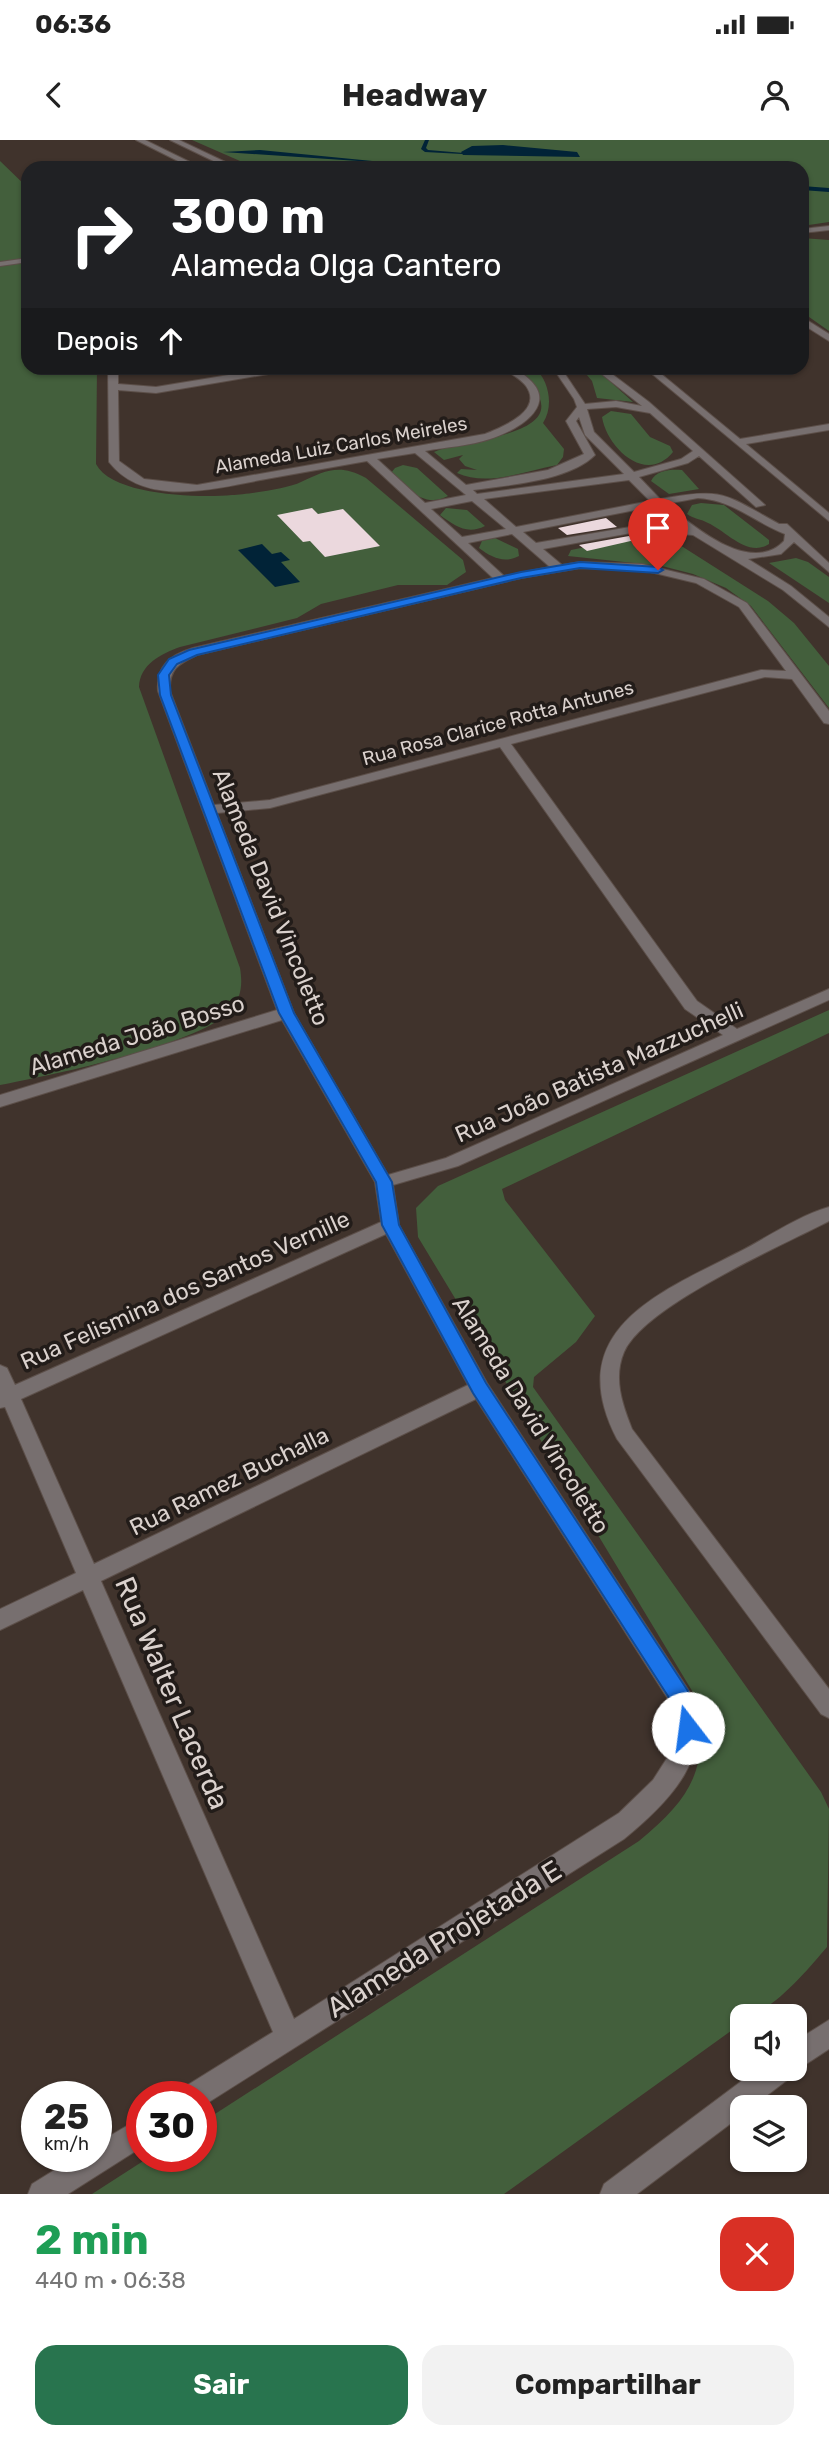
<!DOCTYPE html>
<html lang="pt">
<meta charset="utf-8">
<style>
:root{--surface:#fff;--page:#f2f2f2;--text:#222;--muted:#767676;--accent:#28744e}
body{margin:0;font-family:Rubik,sans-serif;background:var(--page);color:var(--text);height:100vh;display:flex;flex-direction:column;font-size:26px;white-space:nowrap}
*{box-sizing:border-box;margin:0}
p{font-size:23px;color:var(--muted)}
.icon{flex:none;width:38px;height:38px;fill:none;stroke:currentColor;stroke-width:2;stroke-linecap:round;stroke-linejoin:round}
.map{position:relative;height:2054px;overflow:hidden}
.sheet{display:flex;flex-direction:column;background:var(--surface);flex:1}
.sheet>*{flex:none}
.hud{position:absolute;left:21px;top:21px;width:788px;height:214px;border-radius:21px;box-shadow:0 2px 5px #0004;background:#202124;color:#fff;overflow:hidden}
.buttons{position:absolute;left:730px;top:1864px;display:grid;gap:14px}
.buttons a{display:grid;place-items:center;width:77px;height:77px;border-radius:14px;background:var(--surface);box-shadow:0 2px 5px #0004;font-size:35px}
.speed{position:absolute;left:21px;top:1941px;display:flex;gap:14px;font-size:35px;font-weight:700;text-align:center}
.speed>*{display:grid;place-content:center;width:91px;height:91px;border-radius:50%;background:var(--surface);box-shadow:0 2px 5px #0004;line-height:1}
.speed small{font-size:18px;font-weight:400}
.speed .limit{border:10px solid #d22;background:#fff;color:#111}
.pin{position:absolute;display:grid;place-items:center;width:60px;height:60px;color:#fff;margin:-72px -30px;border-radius:50% 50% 50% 0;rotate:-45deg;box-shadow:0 0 7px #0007}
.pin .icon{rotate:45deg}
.me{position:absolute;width:77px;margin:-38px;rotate:345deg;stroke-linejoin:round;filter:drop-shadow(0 0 5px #0008)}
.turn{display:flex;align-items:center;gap:24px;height:147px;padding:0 35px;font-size:32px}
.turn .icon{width:91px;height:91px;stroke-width:2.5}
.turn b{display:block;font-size:49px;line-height:60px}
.then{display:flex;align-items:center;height:66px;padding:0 35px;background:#0003;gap:14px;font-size:26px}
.round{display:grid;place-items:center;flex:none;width:74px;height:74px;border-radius:21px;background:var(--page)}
.overview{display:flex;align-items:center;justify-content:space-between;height:119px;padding:0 35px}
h1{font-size:42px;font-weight:700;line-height:52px;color:#1e9e55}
.button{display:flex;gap:14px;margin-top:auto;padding:14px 35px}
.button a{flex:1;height:80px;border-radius:21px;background:var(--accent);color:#fff;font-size:28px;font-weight:700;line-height:80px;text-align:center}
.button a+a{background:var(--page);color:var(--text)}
.status{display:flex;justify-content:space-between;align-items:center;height:49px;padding:0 35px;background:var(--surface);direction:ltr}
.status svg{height:19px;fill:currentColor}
header{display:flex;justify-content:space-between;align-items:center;height:91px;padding:0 35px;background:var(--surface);font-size:32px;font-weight:700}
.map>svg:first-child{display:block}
.green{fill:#435f3c}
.water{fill:#012337}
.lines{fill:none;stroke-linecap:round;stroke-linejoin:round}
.stream{fill:#012337;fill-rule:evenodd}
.building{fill:#ebd8dd}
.minor-casing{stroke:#5c4f49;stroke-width:2}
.minor{fill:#776f6f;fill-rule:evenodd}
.route{fill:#1a73e8;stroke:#114b97;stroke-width:2}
.labels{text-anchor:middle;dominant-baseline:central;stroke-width:7;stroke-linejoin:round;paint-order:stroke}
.far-street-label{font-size:19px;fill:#dad1cd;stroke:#221c19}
.street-label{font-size:23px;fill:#dad1cd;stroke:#221c19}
.near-street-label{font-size:28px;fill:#dad1cd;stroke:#221c19}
</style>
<div class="status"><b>06:36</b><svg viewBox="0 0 49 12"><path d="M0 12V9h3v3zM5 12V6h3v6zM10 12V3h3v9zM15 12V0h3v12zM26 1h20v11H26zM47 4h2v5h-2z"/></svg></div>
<header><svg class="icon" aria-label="back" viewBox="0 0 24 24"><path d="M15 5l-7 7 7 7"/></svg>Headway<svg class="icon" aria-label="person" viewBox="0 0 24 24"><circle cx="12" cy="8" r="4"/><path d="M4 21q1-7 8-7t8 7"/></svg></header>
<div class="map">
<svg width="829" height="2054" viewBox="0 0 829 2054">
<rect width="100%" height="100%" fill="#40332c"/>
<g class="green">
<path d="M192 0H829V82L802 86V28H256Z"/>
<path d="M0 21 28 48V228H97L96 324C112 356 200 358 232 355 248 354 287 349 301 342 325 331 339 323 366 338L463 420 466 432 447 445H398L321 464 297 478 180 507C161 514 140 524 139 547L240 828C243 846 241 859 229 872 197 905 48 936 0 945Z"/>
<path d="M802 98 829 100V191L802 172Z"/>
<path d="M514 228H535C549 241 554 266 543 283L564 309 563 317 557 325C526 331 487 347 457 333L461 329 477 330 465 326 459 319 463 315 444 320 434 312C468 296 597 297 514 228Z"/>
<path d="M581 228H595L633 262 597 258 592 241Z"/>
<path d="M611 271 631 274 650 297 670 306 673 312C646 345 607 308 602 277Z"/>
<path d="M403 325 417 328 448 356C424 369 407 348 391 333L395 328Z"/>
<path d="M682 330 699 349 669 354 651 341C656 330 671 329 682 330Z"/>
<path d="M701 363 724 365 769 400V404C748 418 726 391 708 383 701 379 694 379 687 374L692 365Z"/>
<path d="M446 368 467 370 485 386C467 395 455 386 440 375Z"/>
<path d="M650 394 683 407 768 461 794 483 829 526V568L751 466 726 448 693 434 662 426 568 416 571 410Z"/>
<path d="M495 398 518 409 519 416C504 424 491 417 479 408L482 401Z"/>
<path d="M796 418 808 422 829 437V463L769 423Z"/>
<path d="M829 870V893L502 1049 505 1060 595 1176 576 1202 534 1237 533 1247 821 1652 829 1669 827 1807C809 1828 770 1876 742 1876V1883L504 2054H92L151 2016H201V1983L639 1701C692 1657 709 1629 697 1559L418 1097 416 1068 438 1046Z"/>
</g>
<g class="water">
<path d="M503 5 577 12 580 17 463 15 461 12 472 6Z"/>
<path d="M260 10 403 24 223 12Z"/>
<path d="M262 404 272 414 281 412 290 420 281 422 300 442 275 447 238 410Z"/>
</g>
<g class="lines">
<g class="stream">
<path d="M425 0H429L426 8 428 10 464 13 462 14 425 12 421 9Z"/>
<path d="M403 22 452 26 455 28 401 25Z"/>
<path d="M473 26 484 28H470Z"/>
<path d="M802 46 829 48V52L802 50Z"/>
</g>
</g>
<g class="building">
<path d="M312 368 318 374 343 369 380 406 325 417 310 401 303 402 277 375Z"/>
<path d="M606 378 617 387 567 395 558 388Z"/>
<path d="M629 396 635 400 587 411 579 405Z"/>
</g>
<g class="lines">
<defs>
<g id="minor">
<path d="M136 0H145L202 28H192Z"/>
<path d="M170 0H179L238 28H228Z"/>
<path d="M829 86V90L802 93V89Z"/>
<path d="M28 118V122L0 126V122Z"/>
<path d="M802 177 829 194V201L802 184Z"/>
<path d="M108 228H118V244L156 247 272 228H290L286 231 156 253 118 250 119 321 144 339 197 345 485 294C502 287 544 271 526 246 520 238 510 234 503 228 514 227 523 233 531 241 558 268 513 292 490 299 470 306 446 307 425 311L466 345 548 330 584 314 566 281 577 267 574 259 553 228H561L585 264 616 261 642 266 594 228H604L649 262 765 365 756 367 699 316 688 323 639 337 660 359C725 347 724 354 779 384H787L829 423V432L794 402 781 414 748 419 791 446 829 477V487L783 450 693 395 642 391 543 409 562 425 580 422 642 424 704 439 747 463 829 571V584L824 583 792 539 765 537 511 604 697 861 737 889 829 849V860L458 1026 393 1045 399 1085 487 1243 689 1551C718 1614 669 1662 624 1699L201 1967V1956H183L186 1946 273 1892 83 1450 0 1490V1469L76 1433 5 1267 0 1268V1225L7 1228 15 1245 381 1082 375 1042 282 880 0 967V955L277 870 158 551C156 526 170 515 193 508L493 438 367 321C333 327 299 333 266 339 216 348 146 369 109 322ZM616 267 650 273 693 311 681 319 634 332 594 292 587 269ZM579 277 585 295 624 334 477 354 473 350C508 345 569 341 595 315L576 281ZM415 313 466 355 425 363 377 319ZM629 340 650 361 516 387 484 359ZM698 358C733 360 754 382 785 394L784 401C751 436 693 386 666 364ZM472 361 506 389 462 397 431 369ZM656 366 682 388 642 385 536 403 523 392ZM512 394 550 427 504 436 468 403ZM580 428 642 430 696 443 739 467 786 531 761 530 270 660 214 665 170 551C169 529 178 524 197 515L521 438ZM500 607 685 869 723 895 446 1018 388 1035 294 873 217 673 270 668ZM386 1094 468 1245 94 1424 21 1259ZM476 1259 670 1562 676 1586 669 1615 653 1640 619 1673 294 1879 101 1441Z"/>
<path d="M645 228H654L740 299 829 284V290L746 304 829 373V381Z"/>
<path d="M829 1067V1081C781 1106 644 1166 624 1212 613 1238 622 1264 632 1289L829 1549V1578L821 1574 617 1299C561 1191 658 1153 739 1112 768 1097 798 1076 829 1067Z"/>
<path d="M829 1880V1909L794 1932 791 1937 752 1967H742V1975L637 2054H600L604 2044 759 1928H794V1902Z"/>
<path d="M142 1977V2007L68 2054H28L32 2044 77 2016H96V2004Z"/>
</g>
</defs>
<use href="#minor" class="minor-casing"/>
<use href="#minor" class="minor"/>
</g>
<path class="route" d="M580 422 658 427 663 430 658 433 580 428 521 438 197 515 177 524 169 535 171 555 294 873 392 1042 399 1085 486 1243 688 1551 699 1588 696 1595 688 1598 681 1595 671 1561 473 1253 382 1085 376 1042 279 873 160 555 158 535 169 519 189 510 521 432Z"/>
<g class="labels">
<g class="far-street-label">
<text transform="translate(341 305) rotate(-10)">Alameda Luiz Carlos Meireles</text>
<text transform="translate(498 583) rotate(-15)">Rua Rosa Clarice Rotta Antunes</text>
</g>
<g class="street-label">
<text transform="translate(271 757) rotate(68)">Alameda David Vincoletto</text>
<text transform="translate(137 895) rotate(-17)">Alameda João Bosso</text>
<text transform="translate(599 932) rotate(-24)">Rua João Batista Mazzuchelli</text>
<text transform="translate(185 1150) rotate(-24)">Rua Felismina dos Santos Vernille</text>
<text transform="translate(531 1275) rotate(58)">Alameda David Vincoletto</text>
<text transform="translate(229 1341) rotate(-26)">Rua Ramez Buchalla</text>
</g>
<g class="near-street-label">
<text transform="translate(172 1553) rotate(67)">Rua Walter Lacerda</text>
<text transform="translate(444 1799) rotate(-32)">Alameda Projetada E</text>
</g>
</g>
</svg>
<div class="buttons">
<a><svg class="icon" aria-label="sound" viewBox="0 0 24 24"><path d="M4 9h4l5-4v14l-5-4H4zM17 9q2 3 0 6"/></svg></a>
<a><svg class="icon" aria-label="layers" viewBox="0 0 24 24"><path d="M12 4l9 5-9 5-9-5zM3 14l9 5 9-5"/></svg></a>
</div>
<div class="speed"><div>25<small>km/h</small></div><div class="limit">30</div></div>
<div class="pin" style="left:658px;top:430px;background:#d93025"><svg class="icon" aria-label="arrive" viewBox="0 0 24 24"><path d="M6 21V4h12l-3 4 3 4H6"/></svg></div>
<svg class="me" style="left:688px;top:1588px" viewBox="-20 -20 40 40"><circle r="19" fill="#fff"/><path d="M0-13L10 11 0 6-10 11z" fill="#1a73e8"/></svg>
<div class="hud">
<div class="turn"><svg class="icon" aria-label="right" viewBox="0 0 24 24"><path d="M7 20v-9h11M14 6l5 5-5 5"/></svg><div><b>300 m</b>Alameda Olga Cantero</div></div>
<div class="then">Depois<svg class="icon" aria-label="ahead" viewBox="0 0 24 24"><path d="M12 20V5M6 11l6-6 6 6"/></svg></div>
</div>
</div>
<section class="sheet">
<div class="overview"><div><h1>2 min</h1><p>440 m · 06:38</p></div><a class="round" style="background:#d93025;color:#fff"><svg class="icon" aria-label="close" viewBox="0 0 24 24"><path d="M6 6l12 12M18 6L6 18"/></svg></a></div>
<div class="button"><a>Sair</a><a>Compartilhar</a></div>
</section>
